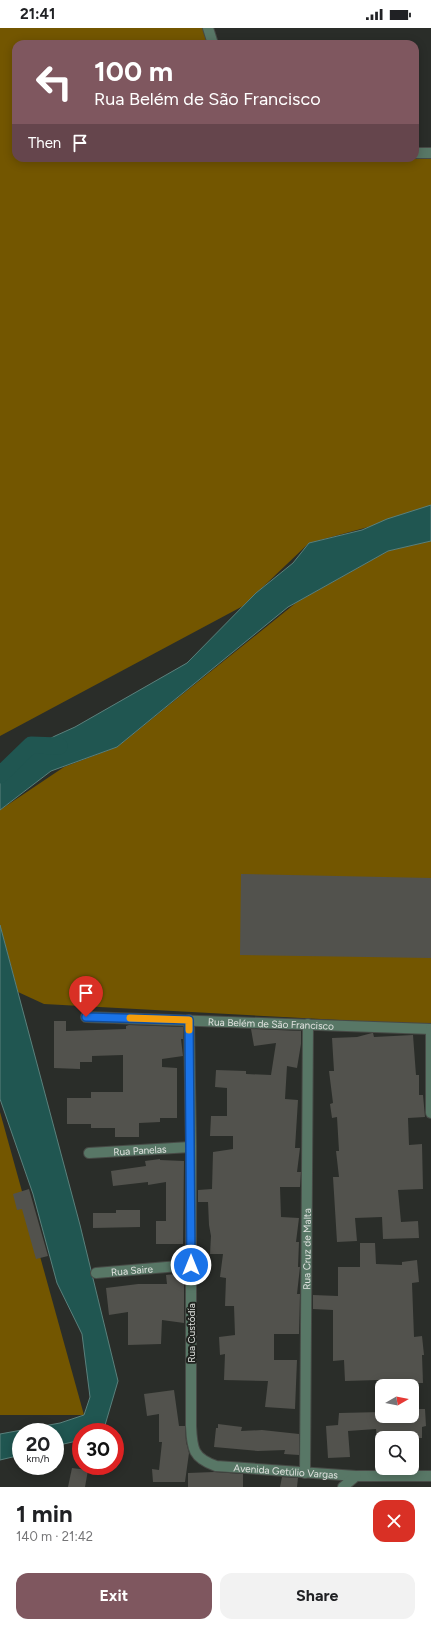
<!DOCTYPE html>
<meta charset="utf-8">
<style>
:root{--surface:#fff;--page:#f2f2f2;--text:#202124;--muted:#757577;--accent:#7f575f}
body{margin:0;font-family:Figtree,sans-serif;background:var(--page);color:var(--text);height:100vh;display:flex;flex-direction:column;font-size:15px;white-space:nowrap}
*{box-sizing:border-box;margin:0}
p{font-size:13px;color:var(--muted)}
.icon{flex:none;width:22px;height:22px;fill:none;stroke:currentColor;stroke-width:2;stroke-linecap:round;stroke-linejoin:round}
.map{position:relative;height:1459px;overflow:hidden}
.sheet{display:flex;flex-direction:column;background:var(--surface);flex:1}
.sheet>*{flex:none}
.guide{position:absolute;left:12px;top:12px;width:407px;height:122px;border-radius:12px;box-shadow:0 2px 10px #0003;background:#7f575f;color:#fff;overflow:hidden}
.needle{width:26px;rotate:81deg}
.tools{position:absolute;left:375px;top:1351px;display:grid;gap:8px}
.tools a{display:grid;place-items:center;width:44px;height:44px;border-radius:8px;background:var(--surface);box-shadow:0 2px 10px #0003;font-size:20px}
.speed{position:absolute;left:12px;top:1395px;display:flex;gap:8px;font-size:20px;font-weight:700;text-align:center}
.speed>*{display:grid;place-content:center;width:52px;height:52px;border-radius:50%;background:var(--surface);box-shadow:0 2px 10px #0003;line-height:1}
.speed small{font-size:10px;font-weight:400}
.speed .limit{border:6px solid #d22;background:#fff;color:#111}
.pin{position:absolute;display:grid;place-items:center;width:34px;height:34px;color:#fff;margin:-41px -17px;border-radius:50% 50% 50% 0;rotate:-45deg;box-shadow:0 0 4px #0007}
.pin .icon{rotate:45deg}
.me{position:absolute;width:44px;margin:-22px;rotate:0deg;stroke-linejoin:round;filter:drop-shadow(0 0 3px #0008)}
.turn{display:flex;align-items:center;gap:14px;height:84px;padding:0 16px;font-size:18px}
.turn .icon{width:52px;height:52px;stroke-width:2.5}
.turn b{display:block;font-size:28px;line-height:34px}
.then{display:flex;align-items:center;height:38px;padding:0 16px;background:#0003;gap:8px;font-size:15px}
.round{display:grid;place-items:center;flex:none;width:42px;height:42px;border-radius:12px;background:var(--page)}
.summary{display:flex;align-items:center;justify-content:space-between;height:68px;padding:0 16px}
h1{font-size:24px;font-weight:700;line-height:30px}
.primary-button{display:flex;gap:8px;margin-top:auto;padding:8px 16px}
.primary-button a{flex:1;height:46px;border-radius:12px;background:var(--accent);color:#fff;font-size:16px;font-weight:700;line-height:46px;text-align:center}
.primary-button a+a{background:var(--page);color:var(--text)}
.status{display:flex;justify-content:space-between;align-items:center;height:28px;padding:0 20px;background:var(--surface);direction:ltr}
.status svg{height:11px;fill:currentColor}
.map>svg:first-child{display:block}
.forest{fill:#735600}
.water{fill:#205651;stroke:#5a807c}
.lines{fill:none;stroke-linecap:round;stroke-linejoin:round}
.canal{stroke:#205651;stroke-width:17}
.building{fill:#52524d}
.minor-casing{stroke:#474a46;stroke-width:12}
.minor{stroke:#587766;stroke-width:10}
.route-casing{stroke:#114b97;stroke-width:10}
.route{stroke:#1a73e8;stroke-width:7}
.slow{stroke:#f59e0b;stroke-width:7}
.labels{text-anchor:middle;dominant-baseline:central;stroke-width:4;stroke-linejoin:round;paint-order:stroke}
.street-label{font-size:10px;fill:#e0e2df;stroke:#20231f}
</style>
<div class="status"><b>21:41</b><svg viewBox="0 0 49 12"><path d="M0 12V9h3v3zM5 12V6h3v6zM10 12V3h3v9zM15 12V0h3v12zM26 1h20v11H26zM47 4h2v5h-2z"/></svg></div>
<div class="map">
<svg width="431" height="1459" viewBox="0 0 431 1459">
<rect width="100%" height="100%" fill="#2a2d29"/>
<g class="forest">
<path d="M0 0H204L209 16H16V130H301L304 132 415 130 431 127V482L309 515 243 578 0 708Z"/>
<path d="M431 513V997L44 976 18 964 0 897V782L64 739 117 719 297 574 388 523Z"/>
<path d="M0 1084 84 1387H0Z"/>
</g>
<g class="water">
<path d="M431 477V513L388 523 288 579 117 719 51 743 0 782V737L55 708 75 699 187 635 256 565 293 535 309 515 362 502 387 491Z"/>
<path d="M0 897 80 1197 118 1353 103 1404H81V1412L55 1418V1404H21V1427L0 1432V1406L60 1395 84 1387 90 1369 82 1306 57 1255 33 1166 0 1071Z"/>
</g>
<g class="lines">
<path class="canal" d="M0 747 31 717 59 718"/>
</g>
<g class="building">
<path d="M241 846 431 850V930L240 927Z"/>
<path d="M54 993H66V1003L126 1001V998L129 997 183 999V1011H181L183 1028 162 1031V1039L177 1040V1090H160V1094L139 1095V1109H115V1100H91V1096H67V1070H91V1064H123V1027L92 1028V1034H80V1041L54 1040Z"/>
<path d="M251 1001 301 1003V1016L297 1040 287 1038 285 1071 298 1072 295 1120H300L297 1144H301L300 1159H280L281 1189 299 1190 296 1214H299L298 1239H300L297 1266H300L299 1306H274V1332H297L295 1381 265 1379 268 1353 224 1352 225 1326 220 1327 219 1309 235 1307 234 1278H225L226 1250 220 1249 223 1226H210L211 1208 209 1197 208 1174H198V1162L212 1161 213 1124 233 1121V1108H210L211 1088H227V1060L215 1059 216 1042 246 1043V1046L271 1047 276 1015 254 1018Z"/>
<path d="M372 1005H373L374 1009 413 1007 416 1047H419V1067H423L425 1089 408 1090 409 1117 422 1116 423 1161 398 1162 401 1194 418 1193 419 1210 383 1211 382 1189 355 1190 357 1213 337 1214 333 1149H339L336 1123H339L337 1089 332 1090 330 1076 333 1075 329 1043H334L332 1010 357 1009Z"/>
<path d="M160 1131V1132L184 1133 183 1216H156V1193H166V1154L148 1157V1154L113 1158 111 1143 146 1138 145 1133Z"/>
<path d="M29 1161 48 1228 36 1231 22 1181 17 1182 13 1166Z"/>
<path d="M116 1182H140V1199L93 1200V1185H116Z"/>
<path d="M360 1215H375L376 1236 402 1237V1234L417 1232 419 1254 412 1255 414 1309 422 1308 424 1327H422L423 1355H411V1358H378V1352L345 1353 344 1332 333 1333V1282L313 1281V1267L338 1268V1239H360Z"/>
<path d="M184 1245V1295L162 1292 161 1316 128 1317V1284L109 1287 106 1260 138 1256H167L166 1247Z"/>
<path d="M174 1362 179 1398H185L186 1414 189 1425 185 1454H153L152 1441 159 1442 162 1414H159V1386L147 1388 144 1366Z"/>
<path d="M412 1381H425L426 1398 422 1399V1410H377L376 1401 348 1403 350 1429 328 1430 326 1398 338 1397 339 1385 382 1384V1388H412Z"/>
<path d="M218 1396 242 1399 241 1403 262 1402 299 1406V1427L284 1426 285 1422 258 1423 214 1419 216 1400H218Z"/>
<path d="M72 1440 88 1442 85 1459H68Z"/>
<path d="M214 1444 243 1446V1459H188V1445Z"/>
<path d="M282 1449 298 1450 297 1459H280Z"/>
</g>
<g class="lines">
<defs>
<g id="minor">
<path d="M208 0 213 16"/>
<path d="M415 125H431"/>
<path id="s1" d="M86 989 431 1001"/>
<path id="s2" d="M189 992 191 1119V1398C192 1421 193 1430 216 1438L356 1448H431"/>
<path d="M431 1001V1085"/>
<path id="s3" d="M89 1125 191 1119"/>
<path id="s4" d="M96 1245 191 1237"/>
<path id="s5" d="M305 1445 308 996"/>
<path d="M343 1459 356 1448"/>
</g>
</defs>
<use href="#minor" class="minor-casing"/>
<use href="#minor" class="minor"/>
</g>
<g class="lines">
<defs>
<path id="route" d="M86 989 189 992 191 1237"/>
</defs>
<use href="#route" class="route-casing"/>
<use href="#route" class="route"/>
<path class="slow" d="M130 990 189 992V1002"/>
</g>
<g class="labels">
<g class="street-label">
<text stroke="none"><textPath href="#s1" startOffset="185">Rua Belém de São Francisco</textPath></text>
<text stroke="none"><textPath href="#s3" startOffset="51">Rua Panelas</textPath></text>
<text stroke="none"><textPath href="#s5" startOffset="224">Rua Cruz de Malta</textPath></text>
<text stroke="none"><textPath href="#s4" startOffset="36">Rua Saire</textPath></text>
<text transform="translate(191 1305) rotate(-90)">Rua Custódia</text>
<text stroke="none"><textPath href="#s2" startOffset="528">Avenida Getúlio Vargas</textPath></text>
</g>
</g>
</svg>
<div class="tools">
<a><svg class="needle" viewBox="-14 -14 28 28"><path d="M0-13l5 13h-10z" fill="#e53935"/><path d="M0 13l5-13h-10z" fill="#757577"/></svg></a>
<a><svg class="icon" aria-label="search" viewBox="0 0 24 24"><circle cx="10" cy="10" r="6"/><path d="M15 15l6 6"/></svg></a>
</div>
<div class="speed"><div>20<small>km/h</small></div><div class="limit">30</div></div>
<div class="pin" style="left:86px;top:989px;background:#d93025"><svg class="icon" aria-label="arrive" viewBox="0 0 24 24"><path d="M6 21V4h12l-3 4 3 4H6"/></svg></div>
<svg class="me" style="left:191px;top:1237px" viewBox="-20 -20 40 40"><circle r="17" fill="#1a73e8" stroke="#fff" stroke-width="3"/><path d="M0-11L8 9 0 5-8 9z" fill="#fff"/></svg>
<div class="guide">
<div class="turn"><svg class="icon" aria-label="left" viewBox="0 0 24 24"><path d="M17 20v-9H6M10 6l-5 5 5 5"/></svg><div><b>100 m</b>Rua Belém de São Francisco</div></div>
<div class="then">Then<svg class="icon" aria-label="arrive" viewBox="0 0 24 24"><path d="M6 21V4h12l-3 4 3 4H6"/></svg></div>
</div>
</div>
<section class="sheet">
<div class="summary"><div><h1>1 min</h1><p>140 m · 21:42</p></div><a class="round" style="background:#d93025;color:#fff"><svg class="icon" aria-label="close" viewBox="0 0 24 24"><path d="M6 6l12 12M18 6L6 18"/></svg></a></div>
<div class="primary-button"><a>Exit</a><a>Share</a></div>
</section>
